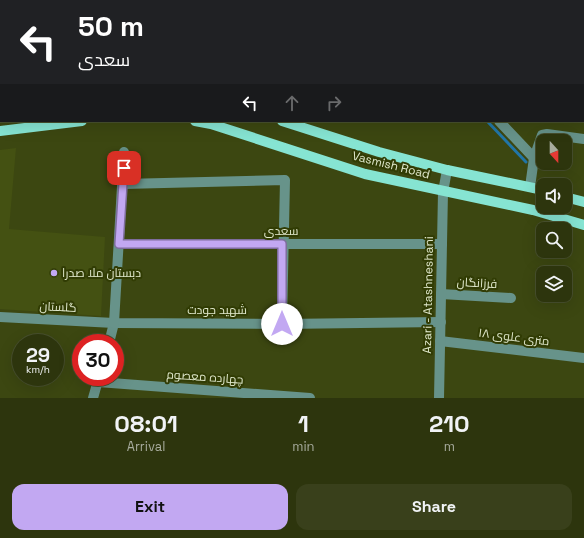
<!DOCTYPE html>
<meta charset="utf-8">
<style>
:root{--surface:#2d350d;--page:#39401b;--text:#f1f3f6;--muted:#a7ab9d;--line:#48502e;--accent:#c2a8f2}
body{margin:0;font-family:"Space Grotesk",Cairo,sans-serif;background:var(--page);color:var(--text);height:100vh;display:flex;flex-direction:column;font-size:15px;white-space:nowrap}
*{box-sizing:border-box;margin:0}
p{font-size:13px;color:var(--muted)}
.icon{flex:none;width:22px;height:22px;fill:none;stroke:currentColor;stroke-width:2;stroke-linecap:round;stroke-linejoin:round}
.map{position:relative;height:398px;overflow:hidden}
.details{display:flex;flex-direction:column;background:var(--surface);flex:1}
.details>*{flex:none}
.banner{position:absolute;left:0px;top:0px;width:584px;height:122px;box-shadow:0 4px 16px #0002,0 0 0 1px var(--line);background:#202124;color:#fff;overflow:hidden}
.needle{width:26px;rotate:159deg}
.fabs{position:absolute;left:536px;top:134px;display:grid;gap:8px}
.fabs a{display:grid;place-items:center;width:36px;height:36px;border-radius:8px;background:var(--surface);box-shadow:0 4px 16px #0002,0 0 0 1px var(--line);font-size:20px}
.speed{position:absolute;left:12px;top:334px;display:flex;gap:8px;font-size:20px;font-weight:700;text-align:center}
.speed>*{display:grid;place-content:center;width:52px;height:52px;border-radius:50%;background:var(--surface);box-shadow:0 4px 16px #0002,0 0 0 1px var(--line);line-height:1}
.speed small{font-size:10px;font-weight:400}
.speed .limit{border:6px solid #d22;background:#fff;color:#111}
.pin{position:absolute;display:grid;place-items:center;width:34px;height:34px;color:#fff;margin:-17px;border-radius:8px;box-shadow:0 2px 6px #0006}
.me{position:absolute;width:44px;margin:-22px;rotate:0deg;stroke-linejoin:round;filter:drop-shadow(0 0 3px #0008)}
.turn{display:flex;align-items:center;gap:14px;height:84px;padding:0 12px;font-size:18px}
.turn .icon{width:52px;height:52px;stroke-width:2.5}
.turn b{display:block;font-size:28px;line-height:34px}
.lanes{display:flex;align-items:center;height:38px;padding:0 12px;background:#0003;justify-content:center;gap:20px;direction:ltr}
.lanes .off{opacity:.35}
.eta{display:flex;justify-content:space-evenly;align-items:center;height:68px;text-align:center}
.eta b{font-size:24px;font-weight:600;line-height:28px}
.cta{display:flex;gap:8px;margin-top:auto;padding:8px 12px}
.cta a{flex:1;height:46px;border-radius:12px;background:var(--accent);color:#111;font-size:16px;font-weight:600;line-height:46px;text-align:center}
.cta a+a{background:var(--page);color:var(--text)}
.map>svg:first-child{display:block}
.built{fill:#445112}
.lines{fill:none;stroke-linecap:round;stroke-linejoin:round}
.stream{stroke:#2176a8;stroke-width:3}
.minor{stroke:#67938a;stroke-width:10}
.major{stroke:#86e4d2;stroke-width:10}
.route-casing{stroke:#7e6d9d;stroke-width:10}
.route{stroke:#c2a8f2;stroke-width:7}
.poi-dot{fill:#c2a8f2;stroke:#313c04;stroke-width:1.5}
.labels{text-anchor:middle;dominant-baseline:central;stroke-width:4;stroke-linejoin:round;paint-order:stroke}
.street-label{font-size:12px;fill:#e1e9cd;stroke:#313c04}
.poi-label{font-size:12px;fill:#e1e9cd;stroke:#313c04;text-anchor:start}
</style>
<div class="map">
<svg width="584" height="398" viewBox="0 0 584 398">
<rect width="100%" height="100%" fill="#3c4711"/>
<path class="built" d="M16 148 9 229 105 237 101 316 0 309V150Z"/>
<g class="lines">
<g class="stream">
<path d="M0 74H1"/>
<path d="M487 121 526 162"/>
</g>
<g class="minor">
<path d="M29 0V1"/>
<path d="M423 0 424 1"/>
<path d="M499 121 534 158"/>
<path d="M123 184 285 180 282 324"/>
<path d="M530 187 534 158 542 135 547 134 584 139"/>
<path d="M119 244H442"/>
<path d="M441 294 511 298"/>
<path d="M0 317 114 323 282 324 441 322"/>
<path d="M440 341 584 358"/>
<path d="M109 343 114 323 124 152"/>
<path d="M98 382 310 398"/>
<path d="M93 398 99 377"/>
<path d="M439 398 443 192 447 170"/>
</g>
<g class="major">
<path d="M528 0 529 1"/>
<path d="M553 0 554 1"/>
<path d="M583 26 584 27"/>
<path d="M583 50H584"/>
<path d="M0 106 1 105"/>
<path d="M195 121 211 124 365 174 533 210 584 225"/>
<path d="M282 121 379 152 447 170 543 190"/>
<path d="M0 131 82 121"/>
<path d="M565 197 584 202"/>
</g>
</g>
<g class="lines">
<defs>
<path id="route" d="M124 168 119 244H282V324"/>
</defs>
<use href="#route" class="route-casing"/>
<use href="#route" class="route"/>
</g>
<circle class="poi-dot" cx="54" cy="273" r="4"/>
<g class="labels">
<g class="street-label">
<text transform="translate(391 165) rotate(14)">Vasmish Road</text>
<text x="281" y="231">سعدی</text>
<text transform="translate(477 283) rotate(3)">فرزانگان</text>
<text transform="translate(428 295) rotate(-89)">Azari - Atashneshani</text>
<text transform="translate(58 307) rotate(3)">گلستان</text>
<text x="217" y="310">شهید جودت</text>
<text transform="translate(514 337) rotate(7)">۱۸ متری علوی</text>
<text transform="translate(205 377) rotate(4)">چهارده معصوم</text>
</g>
<g class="poi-label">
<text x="62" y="273">دبستان ملا صدرا</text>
</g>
</g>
</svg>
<div class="fabs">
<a><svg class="needle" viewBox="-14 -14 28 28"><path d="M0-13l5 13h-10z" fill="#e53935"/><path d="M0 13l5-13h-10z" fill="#a7ab9d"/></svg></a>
<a><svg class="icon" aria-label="sound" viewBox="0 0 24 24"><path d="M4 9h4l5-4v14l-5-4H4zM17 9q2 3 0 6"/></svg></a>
<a><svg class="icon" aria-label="search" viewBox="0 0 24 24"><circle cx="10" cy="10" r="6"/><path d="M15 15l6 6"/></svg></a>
<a><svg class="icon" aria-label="layers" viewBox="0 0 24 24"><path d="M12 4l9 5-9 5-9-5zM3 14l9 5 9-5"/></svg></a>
</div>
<div class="speed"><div>29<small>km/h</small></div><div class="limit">30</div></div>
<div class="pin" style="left:124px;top:168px;background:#d93025"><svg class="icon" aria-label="arrive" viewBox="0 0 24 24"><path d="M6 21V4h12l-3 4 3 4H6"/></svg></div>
<svg class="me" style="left:282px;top:324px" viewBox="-20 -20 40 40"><circle r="19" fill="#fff"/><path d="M0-13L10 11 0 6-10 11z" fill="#c2a8f2"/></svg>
<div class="banner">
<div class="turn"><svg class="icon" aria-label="left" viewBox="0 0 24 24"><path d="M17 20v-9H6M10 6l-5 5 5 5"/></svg><div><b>50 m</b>سعدی</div></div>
<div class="lanes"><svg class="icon" aria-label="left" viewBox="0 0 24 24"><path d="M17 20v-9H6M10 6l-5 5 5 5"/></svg><svg class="icon off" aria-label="ahead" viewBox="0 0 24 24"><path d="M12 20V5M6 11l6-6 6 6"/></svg><svg class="icon off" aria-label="right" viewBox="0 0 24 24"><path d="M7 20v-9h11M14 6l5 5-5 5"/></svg></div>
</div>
</div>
<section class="details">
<div class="eta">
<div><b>08:01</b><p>Arrival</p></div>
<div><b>1</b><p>min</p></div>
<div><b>210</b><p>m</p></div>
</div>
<div class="cta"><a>Exit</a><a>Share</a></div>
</section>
